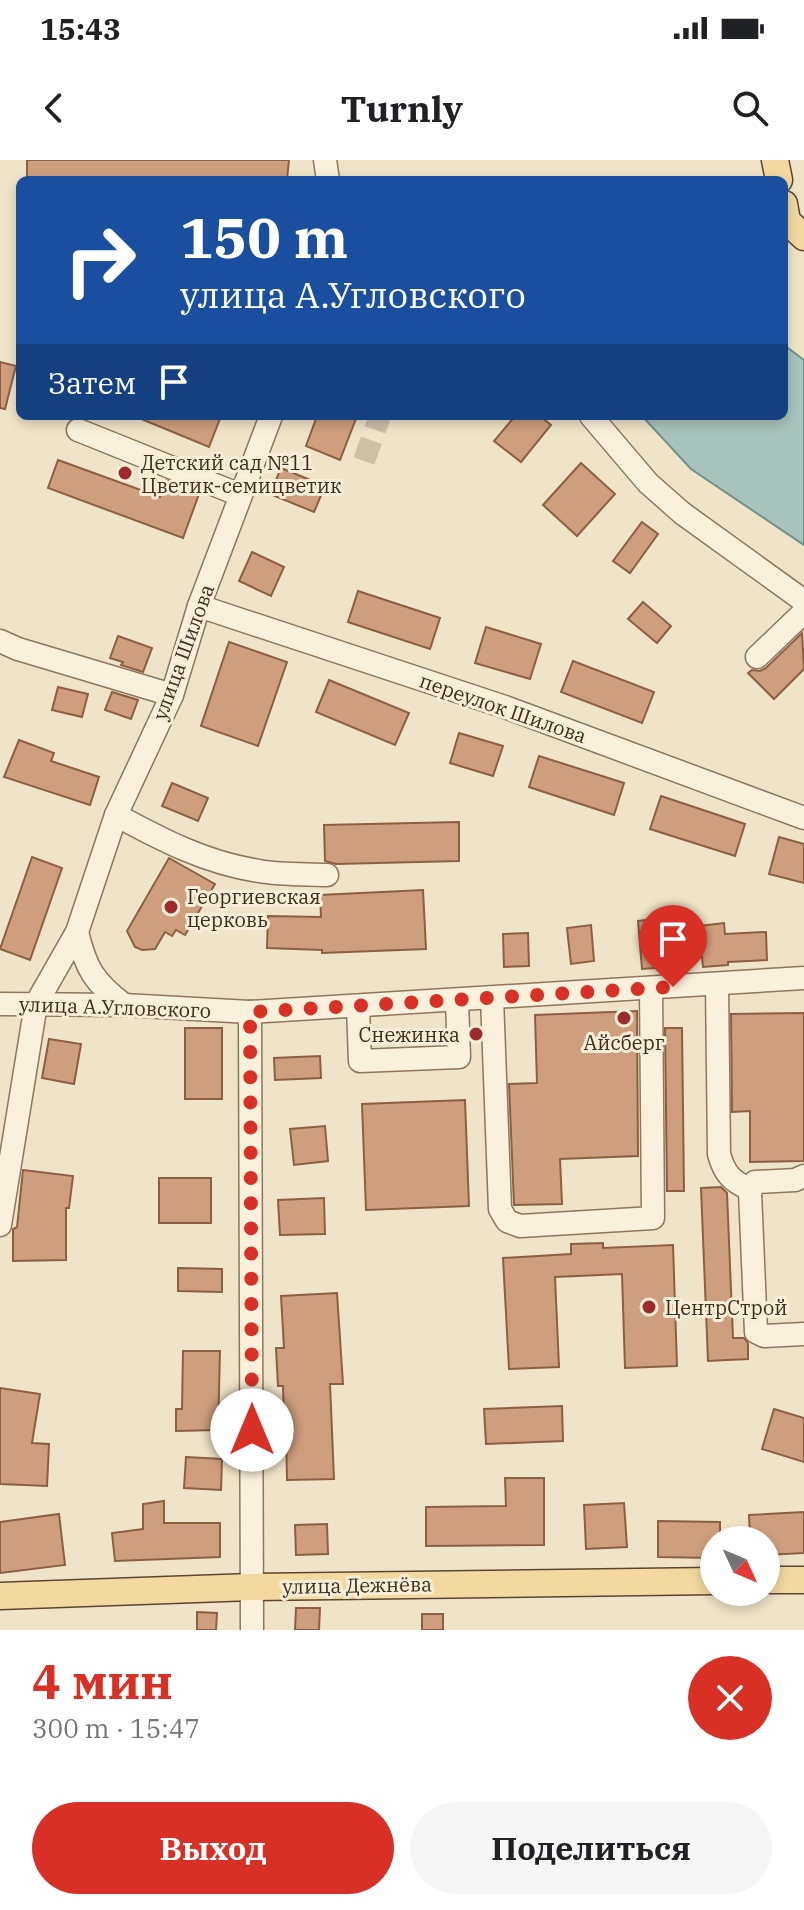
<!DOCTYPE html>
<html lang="ru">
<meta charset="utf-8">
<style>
:root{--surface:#fff;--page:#f6f6f6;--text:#202124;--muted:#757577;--accent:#d93025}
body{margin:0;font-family:"IBM Plex Serif",serif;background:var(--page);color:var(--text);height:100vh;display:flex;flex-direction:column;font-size:30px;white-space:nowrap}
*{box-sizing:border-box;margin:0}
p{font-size:26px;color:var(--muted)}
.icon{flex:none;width:44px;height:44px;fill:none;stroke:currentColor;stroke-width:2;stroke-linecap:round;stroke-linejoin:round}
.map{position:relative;height:1470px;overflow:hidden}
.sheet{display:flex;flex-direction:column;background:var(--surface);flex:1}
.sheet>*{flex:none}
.guide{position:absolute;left:16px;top:16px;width:772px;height:244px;border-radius:12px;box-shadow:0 4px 12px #0003;background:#1a4fa0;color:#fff;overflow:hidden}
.needle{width:52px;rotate:134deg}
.tools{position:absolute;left:700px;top:1366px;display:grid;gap:16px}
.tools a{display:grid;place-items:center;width:80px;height:80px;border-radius:50%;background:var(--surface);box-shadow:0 4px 12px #0003;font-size:40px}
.pin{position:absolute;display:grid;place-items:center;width:68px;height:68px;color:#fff;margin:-82px -34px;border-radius:50% 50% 50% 0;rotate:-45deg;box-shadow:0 0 8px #0007}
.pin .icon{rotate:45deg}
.me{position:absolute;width:88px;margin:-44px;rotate:0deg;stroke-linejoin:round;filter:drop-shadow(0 0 6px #0008)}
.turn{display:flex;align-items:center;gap:28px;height:168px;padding:0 32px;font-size:36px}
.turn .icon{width:104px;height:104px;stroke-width:2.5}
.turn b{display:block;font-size:56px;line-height:68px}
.then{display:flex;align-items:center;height:76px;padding:0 32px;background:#0003;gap:16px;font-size:30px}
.round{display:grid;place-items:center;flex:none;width:84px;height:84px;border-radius:42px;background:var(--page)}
.headline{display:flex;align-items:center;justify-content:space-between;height:136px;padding:0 32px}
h1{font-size:48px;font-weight:700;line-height:60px;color:var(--accent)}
.button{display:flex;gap:16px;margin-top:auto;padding:16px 32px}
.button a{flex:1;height:92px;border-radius:48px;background:var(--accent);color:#fff;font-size:32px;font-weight:700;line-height:92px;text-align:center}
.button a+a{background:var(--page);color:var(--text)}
.status{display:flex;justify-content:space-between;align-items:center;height:56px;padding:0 40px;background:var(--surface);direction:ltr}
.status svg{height:22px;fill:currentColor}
header{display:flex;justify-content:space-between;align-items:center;height:104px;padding:0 32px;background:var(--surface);font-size:36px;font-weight:700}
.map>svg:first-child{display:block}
.water{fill:#a9c4bc;stroke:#6f938a;stroke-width:2}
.building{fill:#cf9f7d;stroke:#8d5f41;stroke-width:2}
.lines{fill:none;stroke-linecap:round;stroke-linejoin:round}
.minor-tunnel{stroke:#ccc0a6;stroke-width:22;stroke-dasharray:22 11;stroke-linecap:butt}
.minor-casing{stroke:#8d765c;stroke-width:25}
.major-casing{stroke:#5b4430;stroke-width:29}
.minor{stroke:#faf1dc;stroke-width:22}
.major{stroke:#f3d9a0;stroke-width:26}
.route{stroke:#d93025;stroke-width:14;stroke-dasharray:0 25.2}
.poi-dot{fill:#9e2a2b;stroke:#f7eed8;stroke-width:3}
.labels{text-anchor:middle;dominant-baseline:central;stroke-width:6;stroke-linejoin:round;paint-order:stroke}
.poi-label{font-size:20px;fill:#3d2e20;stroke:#f7eed8;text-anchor:start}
.street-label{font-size:20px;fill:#3d2e20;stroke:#f7eed8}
</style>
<div class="status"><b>15:43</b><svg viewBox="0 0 49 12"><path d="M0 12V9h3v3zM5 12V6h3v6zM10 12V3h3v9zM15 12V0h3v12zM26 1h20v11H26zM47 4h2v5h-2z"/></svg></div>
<header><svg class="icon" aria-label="back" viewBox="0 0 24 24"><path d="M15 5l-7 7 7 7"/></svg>Turnly<svg class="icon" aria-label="search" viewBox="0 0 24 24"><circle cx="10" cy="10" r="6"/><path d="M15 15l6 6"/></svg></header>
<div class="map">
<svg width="804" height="1470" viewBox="0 0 804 1470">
<rect width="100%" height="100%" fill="#f0e4c8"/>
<path class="water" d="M784 185 804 200V385L691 309 642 256H784Z"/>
<g class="building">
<path d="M27 0H289L287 20H27Z"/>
<path d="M0 202 16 206 5 249 0 248Z"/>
<path d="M134 256H221L209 287Z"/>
<path d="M317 256H357L340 300 306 286Z"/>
<path d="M515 256H540L551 265 521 302 494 281Z"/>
<path d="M58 300 160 337 166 320 199 334 183 378 48 328Z"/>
<path d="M581 303 615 334 577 376 543 345Z"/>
<path d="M281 308 325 326 314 352 270 334Z"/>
<path d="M642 362 658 374 630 413 613 401Z"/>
<path d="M252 392 284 407 271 436 239 421Z"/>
<path d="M358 431 440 458 430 489 348 462Z"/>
<path d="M643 442 671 466 657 483 628 459Z"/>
<path d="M486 467 541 484 530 519 475 503Z"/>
<path d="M802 473 804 509 774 539 748 513 752 510 760 511 766 508Z"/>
<path d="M118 476 152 488 143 512 121 505 123 502 110 498Z"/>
<path d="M229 482 287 502 258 586 201 566Z"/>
<path d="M573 501 654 532 642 563 561 532Z"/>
<path d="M329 520 409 553 395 585 316 552Z"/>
<path d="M58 527 88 534 82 557 52 550Z"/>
<path d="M112 532 138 540 131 559 105 550Z"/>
<path d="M459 573 503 586 493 616 450 603Z"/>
<path d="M19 580 54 593 51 601 99 617 90 645 4 617Z"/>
<path d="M539 596 624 623 614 655 529 627Z"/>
<path d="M172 623 208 638 198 661 162 646Z"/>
<path d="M661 636 745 664 735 696 650 669Z"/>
<path d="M459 662V701L336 704 325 701 324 665Z"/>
<path d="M779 677 804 684V723L769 714Z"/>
<path d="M32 697 62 708 30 800 0 789Z"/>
<path d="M169 698 215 724 185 775 176 770 172 776 165 772 155 789 142 790 135 787 127 771Z"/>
<path d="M423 730 426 789 322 793V790L267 788 268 756 321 757 320 735Z"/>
<path d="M665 758 668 807 642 809 638 761Z"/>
<path d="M724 763 725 774 766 772 767 800 728 802V805L703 807 699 766Z"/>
<path d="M591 765 594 801 571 804 567 768Z"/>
<path d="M528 773 529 806 504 807 503 774Z"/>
<path d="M637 851 638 996 560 999 562 1044 514 1045 509 924 537 923 535 855Z"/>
<path d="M804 853V1001L750 1002V951L732 952 731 854Z"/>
<rect x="185" y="868" width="37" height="71"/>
<path d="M665 868H682L684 1031H667Z"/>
<path d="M49 879 81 884 74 924 42 918Z"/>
<path d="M320 896 321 918 275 920 274 898Z"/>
<path d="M465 940 469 1046 366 1050 362 944Z"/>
<path d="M325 966 328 1001 294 1005 290 969Z"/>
<path d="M23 1010 73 1016 69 1048H66V1100L13 1101V1069L17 1067Z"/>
<rect x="159" y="1018" width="52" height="45"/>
<path d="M721 1027 727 1033 733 1178H744L748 1183V1199L708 1201 701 1028Z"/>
<path d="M324 1038 325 1074 280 1075 278 1040Z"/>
<path d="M603 1083V1088L673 1085 677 1206 625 1208 622 1114 555 1117 559 1207 509 1209 503 1098 571 1094V1084Z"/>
<path d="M178 1108 222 1109V1132L178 1131Z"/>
<path d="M337 1133 343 1224H330L334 1319 287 1320 286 1268H284L283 1226H278L276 1188H284L281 1136Z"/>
<path d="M183 1191H220L218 1270 176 1271V1249H182Z"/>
<path d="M0 1228 40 1234 32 1283 49 1284 47 1326 0 1324Z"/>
<path d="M562 1246 563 1281 486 1284 484 1249Z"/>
<path d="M774 1249 804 1258V1302L762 1289Z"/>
<path d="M186 1297 222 1299 221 1330 184 1328Z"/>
<path d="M505 1318H544V1385L426 1386V1347L506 1346Z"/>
<path d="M164 1341V1363H220V1397L115 1401 112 1373 143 1369V1344Z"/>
<path d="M624 1343 627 1387 586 1389 584 1345Z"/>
<path d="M804 1352V1393L766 1395V1380H750L749 1355Z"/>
<path d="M59 1354 65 1405 0 1413V1362Z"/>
<path d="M658 1361 720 1362V1380H714V1398L658 1397Z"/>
<path d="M327 1364 328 1394 296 1395 295 1365Z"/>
<path d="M296 1448H320L319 1470H295Z"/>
<path d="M197 1452 217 1453 216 1470H197Z"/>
<rect x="422" y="1454" width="21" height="16"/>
</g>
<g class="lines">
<path class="minor-tunnel" d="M364 301 380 256"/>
<defs>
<g id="minor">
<path d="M325 0 328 20"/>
<path d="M591 256 648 323 682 353 804 441"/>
<path d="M78 270 240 335"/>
<path d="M199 446 505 547 804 658"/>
<path d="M0 481 18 489 172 535"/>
<path d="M757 497 804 452"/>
<path d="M116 655C162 680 206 703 259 711 281 715 305 714 327 715"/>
<path d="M77 772C86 809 94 822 124 845"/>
<path d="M717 824 719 994C724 1013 732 1022 750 1029"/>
<path d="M492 838 500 1049 507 1061 520 1066 653 1058 651 828"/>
<path d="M0 844 124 845 250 852 804 818"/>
<path d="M358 847 360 901 459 897 457 841"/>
<path d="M250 852 252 1470"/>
<path d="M804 1016 795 1020 755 1022 750 1032 756 1172 764 1176 804 1174"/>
<path d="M0 1065 36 844 77 772 116 655 172 535 199 446 271 256"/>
</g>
<g id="major">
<path d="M775 0 779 20"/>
<path d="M784 44 787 61 804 77"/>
<path d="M766 1420H804"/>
<path d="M0 1436 252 1427 714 1421"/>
</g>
</defs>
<use href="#minor" class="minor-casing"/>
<use href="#major" class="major-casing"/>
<use href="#minor" class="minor"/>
<use href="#major" class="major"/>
</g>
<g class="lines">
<path class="route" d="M252 1270 250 852 673 827"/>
</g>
<g class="poi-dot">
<circle cx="125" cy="313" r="8"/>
<circle cx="171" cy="747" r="8"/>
<circle cx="624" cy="858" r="8"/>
<circle cx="476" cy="874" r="8"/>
<circle cx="649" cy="1147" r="8"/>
</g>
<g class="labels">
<g class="poi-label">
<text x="141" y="302">Детский сад №11<tspan x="141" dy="23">Цветик-семицветик</tspan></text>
<text x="187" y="736">Георгиевская<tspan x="187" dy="23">церковь</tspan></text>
<text x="460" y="874" text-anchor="end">Снежинка</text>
<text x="624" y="882" text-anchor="middle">Айсберг</text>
<text x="665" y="1147">ЦентрСтрой</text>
</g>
<g class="street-label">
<text transform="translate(183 492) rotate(-70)">улица Шилова</text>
<text transform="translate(503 548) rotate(19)">переулок Шилова</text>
<text transform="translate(115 847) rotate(2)">улица А.Угловского</text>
<text transform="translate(357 1425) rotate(-1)">улица Дежнёва</text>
</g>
</g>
</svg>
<div class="tools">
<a><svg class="needle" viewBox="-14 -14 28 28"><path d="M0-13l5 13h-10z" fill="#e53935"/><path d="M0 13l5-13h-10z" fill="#757577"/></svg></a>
</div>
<div class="pin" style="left:673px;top:827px;background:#d93025"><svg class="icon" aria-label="arrive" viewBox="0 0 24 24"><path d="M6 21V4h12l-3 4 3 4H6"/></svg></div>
<svg class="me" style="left:252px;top:1270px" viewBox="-20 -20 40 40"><circle r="19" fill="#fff"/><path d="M0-13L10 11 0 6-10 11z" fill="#d93025"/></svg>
<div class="guide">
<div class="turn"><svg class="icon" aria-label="right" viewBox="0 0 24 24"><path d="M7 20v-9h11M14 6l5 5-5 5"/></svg><div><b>150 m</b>улица А.Угловского</div></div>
<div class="then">Затем<svg class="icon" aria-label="arrive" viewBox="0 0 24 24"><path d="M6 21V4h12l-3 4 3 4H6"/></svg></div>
</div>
</div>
<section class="sheet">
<div class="headline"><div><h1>4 мин</h1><p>300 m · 15:47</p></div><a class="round" style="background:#d93025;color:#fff"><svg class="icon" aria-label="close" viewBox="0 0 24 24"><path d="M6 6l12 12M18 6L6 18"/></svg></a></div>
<div class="button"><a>Выход</a><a>Поделиться</a></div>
</section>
